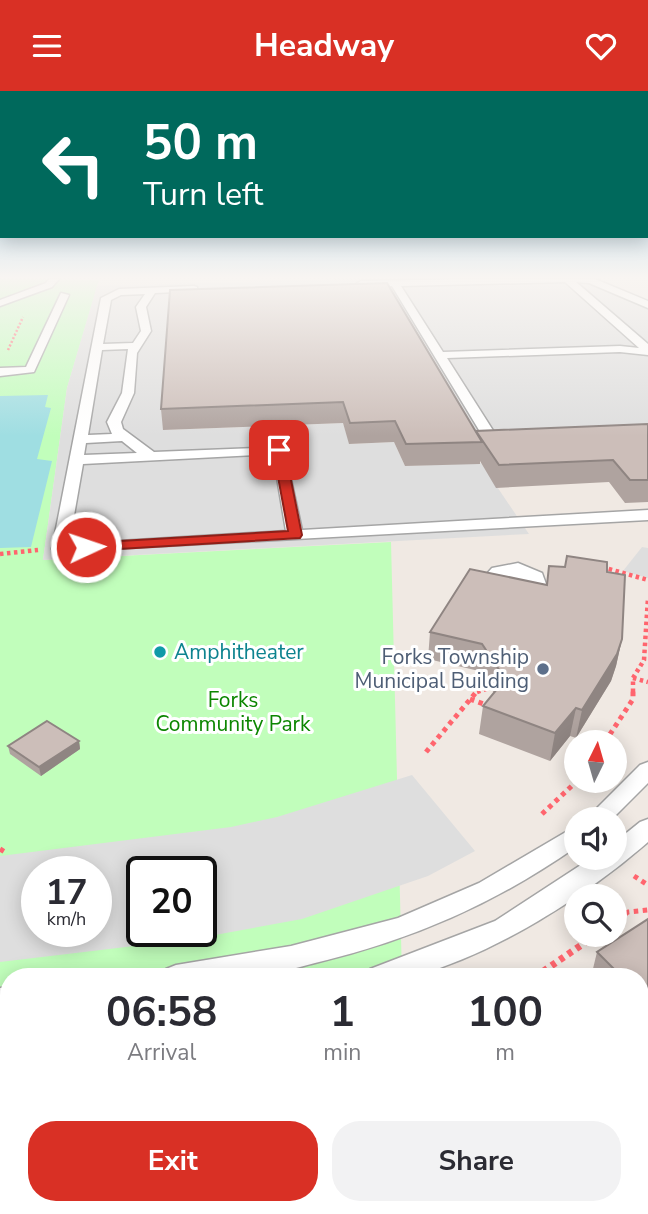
<!DOCTYPE html>
<style>
:root{--surface:#fff;--page:#f2f2f3;--text:#2b2b33;--muted:#7c7c81;--accent:#d93025}
body{margin:0;font-family:"Nunito Sans",sans-serif;background:var(--page);color:var(--text);height:100vh;display:flex;flex-direction:column;font-size:26px;white-space:nowrap}
*{box-sizing:border-box;margin:0}
p{font-size:23px;color:var(--muted)}
.icon{flex:none;width:38px;height:38px;fill:none;stroke:currentColor;stroke-width:2;stroke-linecap:round;stroke-linejoin:round}
.map{position:relative;flex:1;overflow:hidden}
.side{position:absolute;left:0px;top:877px;width:649px;height:247px;display:flex;flex-direction:column;background:var(--surface);border-radius:28px 28px 0 0;box-shadow:0 4px 18px #0003}
.side>*{flex:none}
.guide{position:absolute;left:0px;top:0px;width:649px;height:147px;box-shadow:0 4px 18px #0003;background:#00695c;color:#fff;overflow:hidden}
.needle{width:46px;rotate:5deg}
.buttons{position:absolute;left:564px;top:639px;display:grid;gap:14px}
.buttons a{display:grid;place-items:center;width:63px;height:63px;border-radius:50%;background:var(--surface);box-shadow:0 4px 18px #0003;font-size:35px}
.speed{position:absolute;left:21px;top:765px;display:flex;gap:14px;font-size:35px;font-weight:700;text-align:center}
.speed>*{display:grid;place-content:center;width:91px;height:91px;border-radius:50%;background:var(--surface);box-shadow:0 4px 18px #0003;line-height:1}
.speed small{font-size:18px;font-weight:400}
.speed .limit{border:4px solid #111;border-radius:10px;background:#fff;color:#111}
.pin{position:absolute;display:grid;place-items:center;width:60px;height:60px;color:#fff;margin:-30px;border-radius:14px;box-shadow:0 4px 10px #0006}
.me{position:absolute;width:77px;margin:-38px;rotate:87deg;stroke-linejoin:round;filter:drop-shadow(0 0 5px #0008)}
.turn{display:flex;align-items:center;gap:24px;height:147px;padding:0 28px;font-size:32px}
.turn .icon{width:91px;height:91px;stroke-width:2.5}
.turn b{display:block;font-size:49px;line-height:60px}
.eta{display:flex;justify-content:space-evenly;align-items:center;height:119px;text-align:center}
.eta b{font-size:42px;font-weight:700;line-height:49px}
.button{display:flex;gap:14px;margin-top:auto;padding:14px 28px}
.button a{flex:1;height:80px;border-radius:28px;background:var(--accent);color:#fff;font-size:28px;font-weight:700;line-height:80px;text-align:center}
.button a+a{background:var(--page);color:var(--text)}
header{display:flex;justify-content:space-between;align-items:center;height:91px;padding:0 28px;background:var(--accent);color:#fff;font-size:32px;font-weight:700}
.map>svg:first-child{display:block}
.park{fill:#c1febb;fill-rule:evenodd}
.pitch{fill:#79e6aa}
.parking{fill:#dedede;fill-rule:evenodd}
.water{fill:#9fdee2}
.lines{fill:none;stroke-linecap:round;stroke-linejoin:round}
.service-casing{stroke:#a5a5a5;stroke-width:3}
.pedestrian-casing{stroke:#a5a5a5;stroke-width:3}
.path-far3{stroke:#ff656e;stroke-width:2.5;stroke-dasharray:2 2;stroke-linecap:butt}
.path-far2{stroke:#ff656e;stroke-width:4.5;stroke-dasharray:3.5 3.5;stroke-linecap:butt}
.path-far1{stroke:#ff656e;stroke-width:5;stroke-dasharray:4.5 4.5;stroke-linecap:butt}
.path{stroke:#ff656e;stroke-width:7;stroke-dasharray:5 5;stroke-linecap:butt}
.service{fill:#fff;fill-rule:evenodd}
.pedestrian{fill:#fff;fill-rule:evenodd}
.wall{fill:#afa39f}
.shaded-wall{fill:#8f8582}
.building{fill:#ccbeb9;stroke:#8f8582;stroke-width:2}
.route{fill:#d93025;stroke:#8d1f18;stroke-width:2}
.culture-dot{fill:#0f9aa8;stroke:#fff;stroke-width:2.5}
.service-dot{fill:#5c6f8a;stroke:#fff;stroke-width:2.5}
.labels{text-anchor:middle;dominant-baseline:central;stroke-width:6;stroke-linejoin:round;paint-order:stroke}
.culture-label{font-size:21px;fill:#0d838f;stroke:#fff;text-anchor:start}
.service-label{font-size:21px;fill:#4e5e75;stroke:#fff;text-anchor:end}
.park-label{font-size:21px;fill:#0c8601;stroke:#fff}
</style>
<header><svg class="icon" aria-label="menu" viewBox="0 0 24 24"><path d="M4 6h16M4 12h16M4 18h16"/></svg>Headway<svg class="icon" aria-label="heart" viewBox="0 0 24 24"><path d="M12 20l-8-8c-3-5 5-10 8-4 3-6 11-1 8 4z"/></svg></header>
<div class="map">
<svg width="648" height="1123" viewBox="0 0 648 1123">
<rect width="100%" height="100%" fill="#f0e9e3"/>
<path class="park" d="M0 188 99 189 67 297 43 469 391 451 402 885 9 886V1115H537L540 1123H0ZM37 780H96V840H37ZM142 780H201V840H142Z"/>
<path class="pitch" d="M9 996V1115H223L224 1123H0V997Z"/>
<g class="parking">
<path d="M340 188H595L648 209V354L473 361 386 209 164 339 343 332 350 353 394 351 405 375 481 372 529 443 43 469 67 297 97 195Z"/>
<path d="M642 456 648 457V487L623 480Z"/>
<path d="M412 684 475 760 428 785 302 828 193 848 0 871V765L231 736 277 726ZM37 780H96V840H37ZM142 780H201V840H142Z"/>
</g>
<path class="water" d="M48 304 45 316 51 317 37 368 52 370 31 456 0 457V305Z"/>
<g class="lines">
<defs>
<g id="service">
<path d="M49 188H59L52 196 0 215V209L46 192Z"/>
<path d="M467 188H595L648 210V217L589 192 576 191 648 253V264L620 261 447 267 494 341 514 351 507 355 491 352 482 344 392 195 361 196 356 193 361 190ZM565 191 639 257 620 255 443 261 401 195Z"/>
<path d="M194 195 197 196V200L155 202 146 216 151 240 137 262 134 302 121 331 123 338 154 361 284 356 302 439 648 419V429L54 461 52 458 101 207 119 198ZM145 203 136 216 141 240 133 252 103 253 111 209 121 204ZM128 258 122 302 107 331 112 343 88 344 102 259ZM122 350 137 362 84 364 86 352ZM273 363 286 440 69 453 83 373Z"/>
<path d="M61 202 69 204 34 281 0 285V277L26 276Z"/>
<path d="M648 671V692L612 728H586L640 674Z"/>
<path d="M648 728V751C585 806 496 862 415 885 401 889 381 886 366 886L370 878 495 830 593 766H614V752L640 731Z"/>
<path d="M576 735V756C494 813 412 849 315 872 295 877 273 884 253 886 223 888 192 886 162 886L166 878 176 874 291 855 398 827 479 792Z"/>
<path d="M9 896V920L0 921V897Z"/>
<path d="M0 938H9V965L0 966Z"/>
<path d="M562 1115H598L601 1123H565Z"/>
</g>
<path id="pedestrian" d="M518 472 542 482 546 493C530 516 497 506 483 487L492 477Z"/>
</defs>
<use href="#service" class="service-casing"/>
<use href="#pedestrian" class="pedestrian-casing"/>
<path class="path-far3" d="M8 259 23 226"/>
<g class="path-far2">
<path d="M0 463 38 459"/>
<path d="M602 476 648 489"/>
<path d="M633 587 648 591"/>
<path d="M477 601 492 596"/>
<path d="M633 601V587L644 569 648 507"/>
</g>
<g class="path-far1">
<path d="M470 608 489 615"/>
<path d="M605 651 633 608V599"/>
<path d="M426 661 478 599"/>
<path d="M542 723 577 690"/>
<path d="M0 758 5 761"/>
<path d="M634 785 648 794"/>
<path d="M618 828 628 821 648 819"/>
</g>
<g class="path">
<path d="M614 831 621 826"/>
<path d="M535 886 596 844"/>
<path d="M640 998 648 999"/>
</g>
<use href="#service" class="service"/>
<use href="#pedestrian" class="pedestrian"/>
</g>
<g class="wall">
<path d="M170 199 476 341 648 333V411L625 412 609 391 496 397 480 370V373L405 375 394 351 349 353 343 332 163 339 161 318Z"/>
<path d="M607 481 622 548 616 575 611 590 576 647 570 645 550 670 479 643 483 615 494 602 479 580 428 568 430 541 546 494Z"/>
<path d="M79 650 80 658 41 685 10 663 8 655Z"/>
<path d="M648 828V949L640 941V886H591L597 861Z"/>
</g>
<g class="shaded-wall">
<path d="M622 548 616 575 611 590 576 647 582 619Z"/>
<path d="M576 617 570 645 550 670 555 642Z"/>
<path d="M79 650 80 658 41 685 39 676Z"/>
</g>
<g class="building">
<path d="M387 192 482 351 406 353 395 330 350 332 343 311 161 318 170 199Z"/>
<path d="M648 333V389H630L613 369 499 374 476 340Z"/>
<path d="M567 465 607 471V481L625 484 622 548 617 563 582 619 576 617 555 642 483 615 502 592 496 589 502 583 482 553 430 541 470 478 547 494 549 475 565 476Z"/>
<path d="M47 630 79 650 39 676 8 655Z"/>
<path d="M648 828V910L640 903V886H622L597 861Z"/>
</g>
<linearGradient id="sky" x2="0" y2="1"><stop stop-color="#8bc5e6"/><stop offset="0.54" stop-color="#f8f5f2"/><stop offset="1" stop-color="#f8f5f2" stop-opacity="0"/></linearGradient>
<rect width="648" height="345" fill="url(#sky)"/>
<path class="route" d="M279 355 285 359 302 444 300 447 86 460 80 456 86 452 288 440 273 359Z"/>
<circle class="culture-dot" cx="160" cy="561" r="7"/>
<circle class="service-dot" cx="543" cy="578" r="7"/>
<g class="labels">
<g class="culture-label">
<text x="174" y="561">Amphitheater</text>
</g>
<g class="service-label">
<text x="529" y="566">Forks Township<tspan x="529" dy="24">Municipal Building</tspan></text>
</g>
<g class="park-label">
<text x="233" y="609">Forks<tspan x="233" dy="24">Community Park</tspan></text>
</g>
</g>
</svg>
<div class="buttons">
<a><svg class="needle" viewBox="-14 -14 28 28"><path d="M0-13l5 13h-10z" fill="#e53935"/><path d="M0 13l5-13h-10z" fill="#7c7c81"/></svg></a>
<a><svg class="icon" aria-label="sound" viewBox="0 0 24 24"><path d="M4 9h4l5-4v14l-5-4H4zM17 9q2 3 0 6"/></svg></a>
<a><svg class="icon" aria-label="search" viewBox="0 0 24 24"><circle cx="10" cy="10" r="6"/><path d="M15 15l6 6"/></svg></a>
</div>
<div class="speed"><div>17<small>km/h</small></div><div class="limit">20</div></div>
<div class="pin" style="left:279px;top:359px;background:#d93025"><svg class="icon" aria-label="arrive" viewBox="0 0 24 24"><path d="M6 21V4h12l-3 4 3 4H6"/></svg></div>
<svg class="me" style="left:86px;top:456px" viewBox="-20 -20 40 40"><circle r="17" fill="#d93025" stroke="#fff" stroke-width="3"/><path d="M0-11L8 9 0 5-8 9z" fill="#fff"/></svg>
<div class="guide">
<div class="turn"><svg class="icon" aria-label="left" viewBox="0 0 24 24"><path d="M17 20v-9H6M10 6l-5 5 5 5"/></svg><div><b>50 m</b>Turn left</div></div>
</div>
<section class="side">
<div class="eta">
<div><b>06:58</b><p>Arrival</p></div>
<div><b>1</b><p>min</p></div>
<div><b>100</b><p>m</p></div>
</div>
<div class="button"><a>Exit</a><a>Share</a></div>
</section>
</div>
